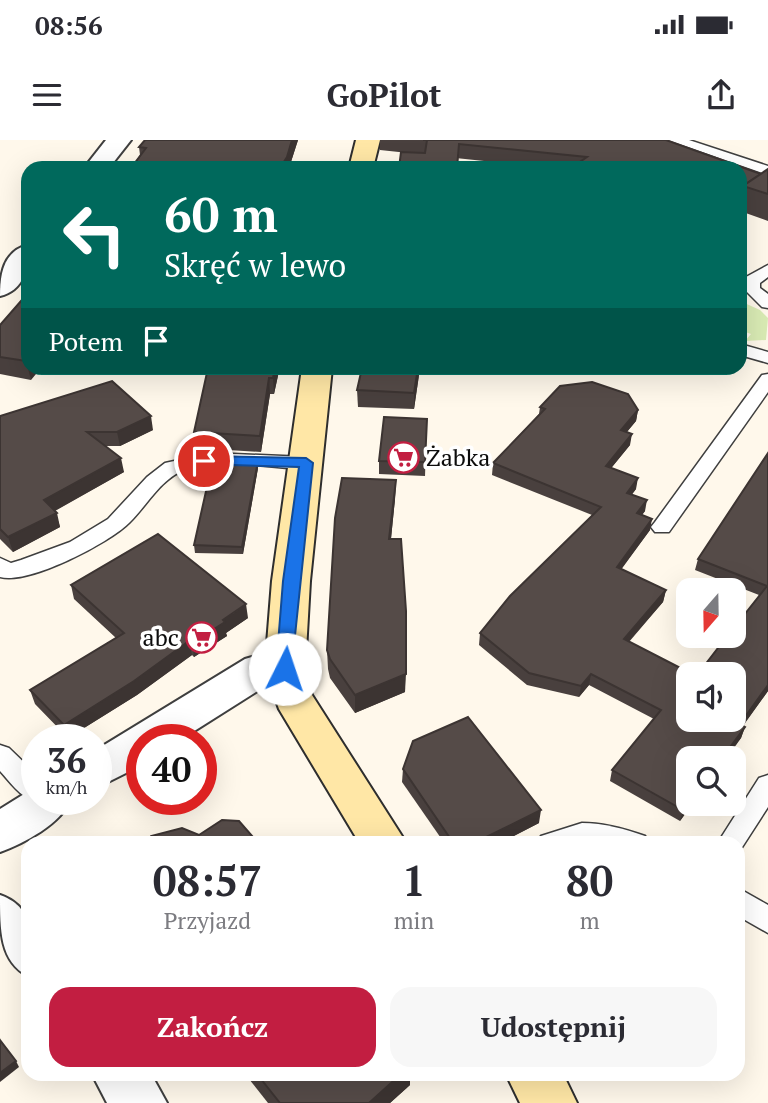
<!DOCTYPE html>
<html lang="pl">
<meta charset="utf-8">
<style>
:root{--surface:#fff;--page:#f7f7f7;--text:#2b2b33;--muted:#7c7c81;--accent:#c21e41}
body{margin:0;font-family:"PT Serif",serif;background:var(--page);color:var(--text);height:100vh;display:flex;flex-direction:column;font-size:26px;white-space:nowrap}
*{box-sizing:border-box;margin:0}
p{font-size:23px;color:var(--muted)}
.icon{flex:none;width:38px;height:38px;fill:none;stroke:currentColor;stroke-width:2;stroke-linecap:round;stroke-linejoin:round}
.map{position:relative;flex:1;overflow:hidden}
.side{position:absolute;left:21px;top:696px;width:724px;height:245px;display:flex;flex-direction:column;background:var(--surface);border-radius:21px;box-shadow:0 7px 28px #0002}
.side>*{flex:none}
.guide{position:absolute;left:21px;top:21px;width:726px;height:214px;border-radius:21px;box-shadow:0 7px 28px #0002;background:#00695c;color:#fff;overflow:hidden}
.needle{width:46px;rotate:200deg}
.controls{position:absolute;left:676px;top:438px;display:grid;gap:14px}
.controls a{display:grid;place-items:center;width:70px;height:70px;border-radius:14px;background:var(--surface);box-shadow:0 7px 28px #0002;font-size:35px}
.speed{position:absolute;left:21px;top:584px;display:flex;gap:14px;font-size:35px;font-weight:700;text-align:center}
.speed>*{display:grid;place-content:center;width:91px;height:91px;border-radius:50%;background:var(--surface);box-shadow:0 7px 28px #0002;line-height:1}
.speed small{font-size:18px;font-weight:400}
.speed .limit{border:10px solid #d22;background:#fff;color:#111}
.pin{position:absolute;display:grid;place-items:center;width:60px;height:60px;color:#fff;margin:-30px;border:4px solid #fff;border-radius:50%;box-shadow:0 2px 7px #0007}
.me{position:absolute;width:77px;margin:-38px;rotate:4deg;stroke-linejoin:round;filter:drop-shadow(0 0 5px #0008)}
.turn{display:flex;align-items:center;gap:24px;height:147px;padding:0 28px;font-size:32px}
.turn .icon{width:91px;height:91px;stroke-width:2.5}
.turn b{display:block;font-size:49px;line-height:60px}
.then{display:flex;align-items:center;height:66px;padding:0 28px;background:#0003;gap:14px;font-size:26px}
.eta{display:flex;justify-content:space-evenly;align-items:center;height:119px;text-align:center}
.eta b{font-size:42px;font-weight:700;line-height:49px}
.primary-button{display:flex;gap:14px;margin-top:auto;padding:14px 28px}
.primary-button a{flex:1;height:80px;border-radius:21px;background:var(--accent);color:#fff;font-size:28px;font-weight:700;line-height:80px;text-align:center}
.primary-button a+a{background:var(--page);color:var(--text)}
.status{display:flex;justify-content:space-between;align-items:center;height:49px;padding:0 35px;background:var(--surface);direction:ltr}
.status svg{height:19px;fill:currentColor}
header{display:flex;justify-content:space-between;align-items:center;height:91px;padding:0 28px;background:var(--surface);font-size:32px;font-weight:700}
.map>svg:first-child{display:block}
.green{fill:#d9ebb4}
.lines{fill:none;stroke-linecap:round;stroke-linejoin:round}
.lane-casing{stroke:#3f3f3f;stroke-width:3}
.street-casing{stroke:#3f3f3f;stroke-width:4}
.secondary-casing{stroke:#2e2e2e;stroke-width:4}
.lane{fill:#fff;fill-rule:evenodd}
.street{fill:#fff;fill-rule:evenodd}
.secondary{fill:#ffe7a6;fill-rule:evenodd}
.wall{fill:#49403e}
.shaded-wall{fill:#3c3432}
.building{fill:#554b48;stroke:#3c3432;stroke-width:2}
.route{fill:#1a73e8;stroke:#114b97;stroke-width:2}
.labels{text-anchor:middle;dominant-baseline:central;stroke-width:7;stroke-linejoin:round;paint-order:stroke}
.poi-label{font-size:24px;fill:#0c0c0c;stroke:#fff;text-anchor:start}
</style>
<div class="status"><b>08:56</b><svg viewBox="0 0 49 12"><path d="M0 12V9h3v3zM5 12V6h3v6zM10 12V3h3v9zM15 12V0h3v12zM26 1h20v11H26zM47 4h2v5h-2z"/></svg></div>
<header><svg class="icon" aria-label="menu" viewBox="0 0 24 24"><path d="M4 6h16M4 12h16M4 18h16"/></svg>GoPilot<svg class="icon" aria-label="share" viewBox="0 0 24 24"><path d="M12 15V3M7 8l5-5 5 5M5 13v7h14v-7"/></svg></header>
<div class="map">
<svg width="768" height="963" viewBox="0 0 768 963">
<rect width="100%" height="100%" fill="#fff8eb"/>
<path class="green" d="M740 161 760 170 768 178 766 200 745 201 751 194 740 190Z"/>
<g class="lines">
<defs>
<g id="lane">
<path d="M668 0H689L768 26V35Z"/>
<path d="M768 125V137L760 143V148L768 154V168L762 167 744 149 746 137Z"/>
<path d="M740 204 768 212V223L740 215Z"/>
<path d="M768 234V252L669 392H655L651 387 655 382 762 235Z"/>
<path d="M211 313 306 317 316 323 306 329C272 328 215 317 184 330 161 339 147 365 130 382 110 403 28 445 0 437V418L11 423 21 420 70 402 108 379 147 337 165 323Z"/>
<path d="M0 605 9 608 37 635V660H45C26 666 12 644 0 631Z"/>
<path d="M768 635V667L739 712 738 704H717L759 638Z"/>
<path d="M582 683C604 683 625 689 645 696L649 704H537L541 696Z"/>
<path d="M738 748 768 765V793L738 776Z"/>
</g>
<g id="street">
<path d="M106 0H131L109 28H84Z"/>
<path d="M28 105C28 127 25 150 0 156 0 135 3 111 28 105Z"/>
<path d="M285 514 299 518 305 529 299 540 267 545 180 600H142V625L96 648V610L245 519 259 515Z"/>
<path d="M37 646V660H71C60 684 25 703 0 712V669Z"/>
<path d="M0 755C39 769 28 801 28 836 0 822 0 790 0 755Z"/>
<path d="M92 934H151L167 963H107Z"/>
</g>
<g id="secondary">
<path d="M356 0H380L373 28H349Z"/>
<path d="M302 228H332L310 441 305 529 312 555 407 704H360L279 569 265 529 272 441Z"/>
<path d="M506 934H563L577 963H520Z"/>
</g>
</defs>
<use href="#lane" class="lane-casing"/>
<use href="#street" class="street-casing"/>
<use href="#secondary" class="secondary-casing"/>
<use href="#lane" class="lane"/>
<use href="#street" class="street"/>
<use href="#secondary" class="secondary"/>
</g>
<g class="wall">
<path d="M145 0H298L289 28H131L140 15 139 7Z"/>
<path d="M380 0H666L761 34 768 30V81L740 71V28H549L380 10Z"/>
<path d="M28 153 31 240 0 234V185Z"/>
<path d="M208 228H287L286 231H279L274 254H270L261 312 196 308 194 292Z"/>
<path d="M362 228H420L414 269 358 267 357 250Z"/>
<path d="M540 267 638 270 636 281 627 292 630 305 611 328 636 349 632 354 645 371 642 375 650 390 621 429 666 450 663 462 629 502 688 579 759 455 695 430 698 419 768 313V551L743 586 745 587 741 598 688 663H693L680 681 610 641 612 630 654 579 589 545 579 557 527 545 479 505 480 493 592 375 492 335 493 323 539 274Z"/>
<path d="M0 276 153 290 120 306H105L124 332 55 371 60 387 13 412 0 399Z"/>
<path d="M427 279 425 336 379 334V321Z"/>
<path d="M258 328 243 414 195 413 194 405Z"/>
<path d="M396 340 395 359 391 399 405 552 355 573 330 538 328 529 327 510Z"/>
<path d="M71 445 248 478 226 493 227 496 194 517 192 515 137 555 68 598 35 564 30 550 116 498 74 459Z"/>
<path d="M403 629 539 683 498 704H445L402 642Z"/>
<path d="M245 934H410V945L390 963H268Z"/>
<path d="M664 934H678L668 940Z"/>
</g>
<g class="shaded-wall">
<path d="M292 0H298L289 28H280Z"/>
<path d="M28 219V228H41L31 240 26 221Z"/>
<path d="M275 228H278L279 231 274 254 273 238Z"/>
<path d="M418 228H420L414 269V253Z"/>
<path d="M269 238 270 254 261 312 260 296Z"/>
<path d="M638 270 636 281 619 301 621 290Z"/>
<path d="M151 276 153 290 120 306 117 292Z"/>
<path d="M632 294 630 305 604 337 606 326Z"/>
<path d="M121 318 124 332 47 375 44 360Z"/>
<path d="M258 321V328L243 414 242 407Z"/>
<path d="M638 338 636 349 625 364 627 353Z"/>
<path d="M396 340 395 359 389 418V399Z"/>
<path d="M647 360 645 371 635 384 637 373Z"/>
<path d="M57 373 60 387 13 412 8 397Z"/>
<path d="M652 379 650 390 615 438 617 427Z"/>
<path d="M666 450 663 462 621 510 624 499Z"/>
<path d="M246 464 248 478 226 493 227 496 194 517 192 503Z"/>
<path d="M189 501 192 515 137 555 68 598 64 585Z"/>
<path d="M406 534 405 552 355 573V555Z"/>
<path d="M591 534 589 545 579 557 581 546Z"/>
<path d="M768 545V551L736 595 740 584Z"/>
<path d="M745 587 741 598 727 618H722Z"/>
<path d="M688 663H693L680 681 683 670Z"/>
<path d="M541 670 539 683 498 704H472Z"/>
<path d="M16 921 19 927 0 942V933Z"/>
<path d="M401 934H410V945L390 963H369Z"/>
<path d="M670 934H678L668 940Z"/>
</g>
<g class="building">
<path d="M145 0H292L287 17 280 28H131L146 8 139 7Z"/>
<path d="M423 0H666L761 34 743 46 740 54V28H571L587 17 459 4 457 28H399L401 12 425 13 427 0Z"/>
<path d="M768 29V54L743 46Z"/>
<path d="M28 153V219L26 221 0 217V185Z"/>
<path d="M208 228H275L273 238H269L260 296 194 292Z"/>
<path d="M362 228H418L414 253 357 250Z"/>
<path d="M112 241 151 276 117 292H87L121 318 44 360 57 373 8 397 0 389V276Z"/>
<path d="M592 242 628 254 638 270 621 290 632 294 606 326 638 338 627 353 647 360 637 373 652 379 617 427 666 450 624 499 692 534H688V579H733V534H698L728 495H733V489L767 446 698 419 768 313V545L740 584 745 587 722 618H688V663L683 670 612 630 661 570 591 534 581 546 529 533 480 493 510 456 601 367 493 323 545 269 540 267 560 246Z"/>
<path d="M384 277 427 279 425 322 379 321Z"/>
<path d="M213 320 258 321 242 407 194 405Z"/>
<path d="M342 338 396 340 389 399H401L406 471V534L355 555 330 519 327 510 335 378Z"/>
<path d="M158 394 246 464 223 480 225 482 192 503 189 501 134 541 64 585 30 550 124 493 71 445Z"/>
<path d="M468 577 541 670 472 704H454L403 629 413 601Z"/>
<path d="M222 680 239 681 259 704H146L151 696 182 688 199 695Z"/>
<path d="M0 900 16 921 0 933Z"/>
<path d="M257 934H401L369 963H280Z"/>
</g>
<path class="route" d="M204 316 306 318 313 323 291 534H279L276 529 283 441 299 327 199 324 197 321Z"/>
<defs>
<symbol id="supermarket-ring" viewBox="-11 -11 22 22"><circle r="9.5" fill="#fff" stroke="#c21e41" stroke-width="1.5"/><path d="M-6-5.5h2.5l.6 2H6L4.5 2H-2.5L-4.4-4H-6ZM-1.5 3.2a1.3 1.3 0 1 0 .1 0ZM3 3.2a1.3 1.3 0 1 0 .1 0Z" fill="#c21e41"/></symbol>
</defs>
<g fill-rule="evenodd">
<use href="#supermarket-ring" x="386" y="300" width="35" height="35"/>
<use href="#supermarket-ring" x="184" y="480" width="35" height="35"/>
</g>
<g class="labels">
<g class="poi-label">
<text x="426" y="317">Żabka</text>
<text x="179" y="497" text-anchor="end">abc</text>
</g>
</g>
</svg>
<div class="controls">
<a><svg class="needle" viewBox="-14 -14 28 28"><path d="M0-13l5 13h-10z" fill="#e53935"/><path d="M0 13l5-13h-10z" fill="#7c7c81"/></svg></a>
<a><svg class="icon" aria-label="sound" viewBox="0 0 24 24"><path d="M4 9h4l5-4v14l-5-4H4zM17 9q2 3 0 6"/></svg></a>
<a><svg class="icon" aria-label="search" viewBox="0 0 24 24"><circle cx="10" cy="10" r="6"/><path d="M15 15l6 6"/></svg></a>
</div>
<div class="speed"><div>36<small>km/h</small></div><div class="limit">40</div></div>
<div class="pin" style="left:204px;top:321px;background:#d93025"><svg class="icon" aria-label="arrive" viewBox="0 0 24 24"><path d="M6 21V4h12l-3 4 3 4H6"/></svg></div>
<svg class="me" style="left:285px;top:529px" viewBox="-20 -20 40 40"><circle r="19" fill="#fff"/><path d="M0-13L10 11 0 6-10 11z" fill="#1a73e8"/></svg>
<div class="guide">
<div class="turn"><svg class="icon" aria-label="left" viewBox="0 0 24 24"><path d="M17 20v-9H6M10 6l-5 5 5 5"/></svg><div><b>60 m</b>Skręć w lewo</div></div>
<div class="then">Potem<svg class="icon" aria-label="arrive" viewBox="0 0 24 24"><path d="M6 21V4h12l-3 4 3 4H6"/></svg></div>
</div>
<section class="side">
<div class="eta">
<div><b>08:57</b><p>Przyjazd</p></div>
<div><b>1</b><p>min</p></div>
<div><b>80</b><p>m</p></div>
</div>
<div class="primary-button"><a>Zakończ</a><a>Udostępnij</a></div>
</section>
</div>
